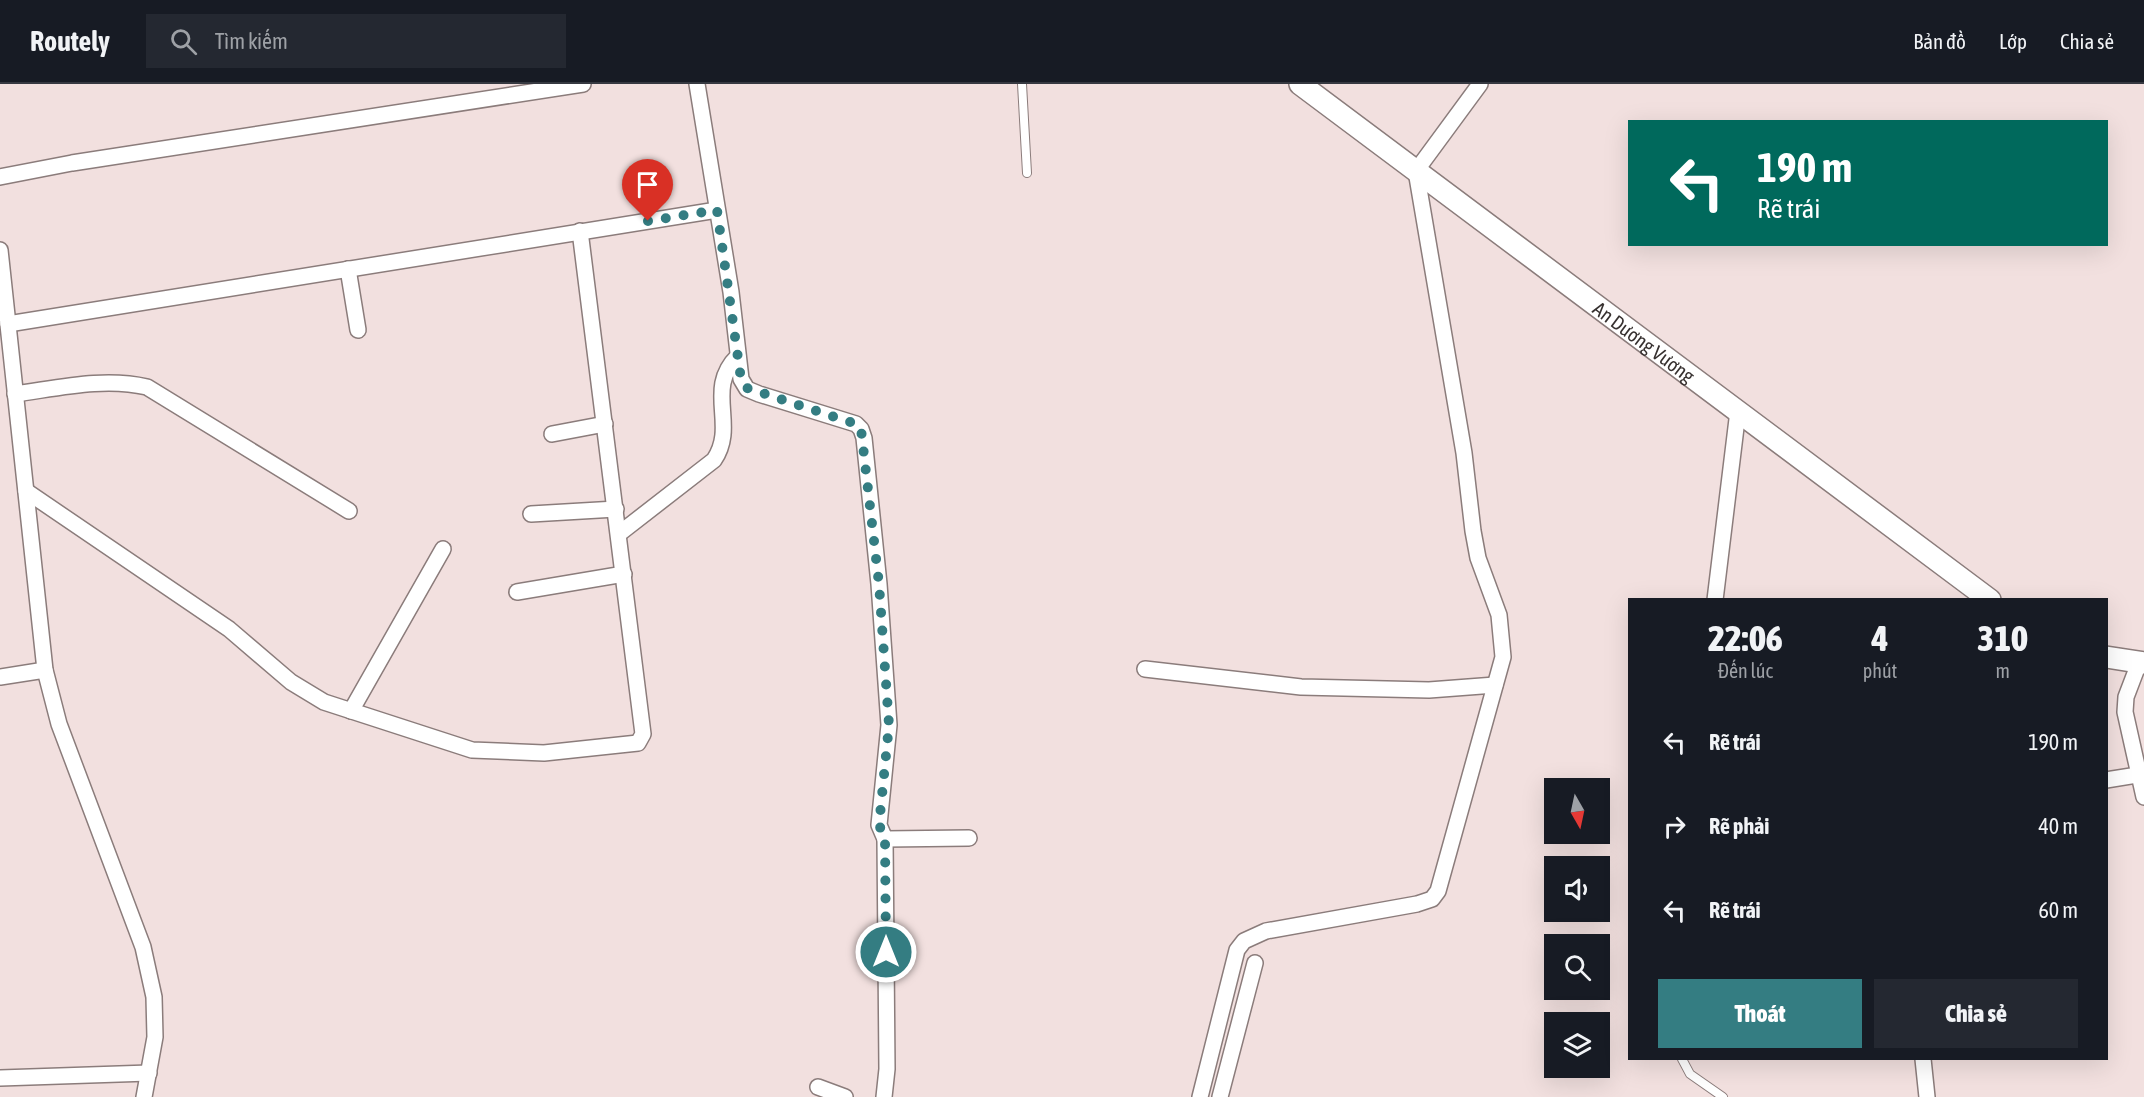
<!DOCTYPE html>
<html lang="vi">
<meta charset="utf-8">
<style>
:root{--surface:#171b24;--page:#242831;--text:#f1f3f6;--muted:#9ea1a6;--line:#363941;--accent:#347d82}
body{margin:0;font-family:"Asap Condensed",sans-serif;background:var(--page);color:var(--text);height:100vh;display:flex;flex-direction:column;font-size:22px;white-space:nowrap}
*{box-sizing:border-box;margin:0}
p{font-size:20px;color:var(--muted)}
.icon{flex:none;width:33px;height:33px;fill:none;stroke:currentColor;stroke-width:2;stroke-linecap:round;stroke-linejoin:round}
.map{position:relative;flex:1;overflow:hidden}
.drawer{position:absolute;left:1628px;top:514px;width:480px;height:462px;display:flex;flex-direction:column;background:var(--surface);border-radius:0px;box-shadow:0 6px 24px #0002}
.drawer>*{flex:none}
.guide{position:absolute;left:1628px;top:36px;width:480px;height:126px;border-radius:0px;box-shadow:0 6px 24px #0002;background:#00695c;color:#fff;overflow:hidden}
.needle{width:39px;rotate:171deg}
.buttons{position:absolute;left:1544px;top:694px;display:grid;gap:12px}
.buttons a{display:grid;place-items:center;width:66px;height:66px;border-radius:0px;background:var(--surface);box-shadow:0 6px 24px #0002;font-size:30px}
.pin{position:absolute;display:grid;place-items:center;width:51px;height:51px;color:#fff;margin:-62px -26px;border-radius:50% 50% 50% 0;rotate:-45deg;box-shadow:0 0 6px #0007}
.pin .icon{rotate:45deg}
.me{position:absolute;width:66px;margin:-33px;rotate:0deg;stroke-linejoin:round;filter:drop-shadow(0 0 4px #0008)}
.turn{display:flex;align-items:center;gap:21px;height:126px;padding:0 30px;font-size:27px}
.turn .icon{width:78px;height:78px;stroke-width:2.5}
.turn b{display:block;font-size:42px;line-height:51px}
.eta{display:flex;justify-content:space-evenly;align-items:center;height:102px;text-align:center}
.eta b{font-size:36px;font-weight:800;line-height:42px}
.button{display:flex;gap:12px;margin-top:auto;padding:12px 30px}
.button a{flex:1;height:69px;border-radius:0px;background:var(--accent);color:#fff;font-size:24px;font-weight:800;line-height:69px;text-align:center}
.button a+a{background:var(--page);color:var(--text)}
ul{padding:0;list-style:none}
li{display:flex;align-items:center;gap:18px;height:84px;padding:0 30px}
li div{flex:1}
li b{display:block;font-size:22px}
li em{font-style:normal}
header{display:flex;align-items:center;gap:36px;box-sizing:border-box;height:84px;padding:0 30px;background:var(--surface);border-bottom:2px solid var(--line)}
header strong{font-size:28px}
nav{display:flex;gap:33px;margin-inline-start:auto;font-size:21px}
.search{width:420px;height:54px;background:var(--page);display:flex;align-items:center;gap:15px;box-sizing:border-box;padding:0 21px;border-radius:0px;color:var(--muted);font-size:22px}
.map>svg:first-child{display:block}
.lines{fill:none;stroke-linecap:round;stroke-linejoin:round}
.lane-casing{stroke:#8b7c7b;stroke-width:10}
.street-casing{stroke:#8b7c7b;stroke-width:18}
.secondary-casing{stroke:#8b7c7b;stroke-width:24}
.lane{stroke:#fff;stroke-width:8}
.street{stroke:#fff;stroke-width:15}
.secondary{stroke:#fff;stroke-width:21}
.route{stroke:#347d82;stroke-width:10;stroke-dasharray:0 18}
.labels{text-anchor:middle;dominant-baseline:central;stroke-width:6;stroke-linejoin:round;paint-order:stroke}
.street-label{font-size:20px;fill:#373130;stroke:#f2e0df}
</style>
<header>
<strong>Routely</strong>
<div class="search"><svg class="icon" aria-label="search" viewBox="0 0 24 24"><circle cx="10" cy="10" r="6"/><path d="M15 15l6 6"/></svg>Tìm kiếm</div>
<nav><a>Bản đồ</a><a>Lớp</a><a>Chia sẻ</a></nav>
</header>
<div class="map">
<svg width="2144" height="1013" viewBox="0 0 2144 1013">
<rect width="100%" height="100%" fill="#f2e0df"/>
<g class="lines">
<defs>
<g id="lane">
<path d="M1022 0 1027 89"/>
<path d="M1682 975 1690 990 1723 1013"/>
</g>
<g id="street">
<path d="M697 0 731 208 741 295 747 305 759 310 856 340 861 345 864 354 879 500 889 641 879 741 885 755 969 754"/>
<path d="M0 93 72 79 583 0"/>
<path d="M0 166 45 586 59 640 143 863 154 913 155 953 144 1013"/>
<path d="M348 185 358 246"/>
<path d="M8 240 717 126"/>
<path d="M15 310C59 304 104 293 147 303L349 427"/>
<path d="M552 350 605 340"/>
<path d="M26 407 229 545 291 598 324 618 472 666 544 669 638 659 643 650 580 147"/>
<path d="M531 430 616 425"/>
<path d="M620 449 714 376C738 341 704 305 738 272"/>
<path d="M517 508 624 490"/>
<path d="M1715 516 1738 327"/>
<path d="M2139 579 2126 613 2125 628 2144 713"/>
<path d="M1145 585 1301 603 1429 606 1495 601"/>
<path d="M0 593 45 586"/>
<path d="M351 627 443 465"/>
<path d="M2106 696 2144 690"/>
<path d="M1923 975 1927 1013"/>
<path d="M0 994 149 989"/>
<path d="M818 1003 845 1013"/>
<path d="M884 1013 887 985 885 755"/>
<path d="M1200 1013 1237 866 1244 857 1266 847 1417 820 1432 815 1438 807 1503 573 1499 531 1478 474 1473 447 1464 369 1416 87 1480 0"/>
<path d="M1220 1013 1255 879"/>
</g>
<g id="secondary">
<path id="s1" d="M1300 0 1990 516"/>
<path d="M2106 573 2144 579"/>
</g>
</defs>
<use href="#lane" class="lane-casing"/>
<use href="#street" class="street-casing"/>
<use href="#secondary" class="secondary-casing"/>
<use href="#lane" class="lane"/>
<use href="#street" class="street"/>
<use href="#secondary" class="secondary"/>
</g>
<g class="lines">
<path class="route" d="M648 137 717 126 741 295 747 304 856 340 861 345 879 500 889 641 879 741 885 754 886 868"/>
</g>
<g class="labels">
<g class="street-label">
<text stroke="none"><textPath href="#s1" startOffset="430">An Dương Vương</textPath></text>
</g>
</g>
</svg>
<div class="buttons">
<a><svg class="needle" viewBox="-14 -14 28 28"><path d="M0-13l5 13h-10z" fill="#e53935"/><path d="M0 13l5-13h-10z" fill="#9ea1a6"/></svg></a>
<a><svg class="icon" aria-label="sound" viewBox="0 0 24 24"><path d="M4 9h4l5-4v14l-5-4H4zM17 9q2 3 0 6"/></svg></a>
<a><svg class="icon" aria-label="search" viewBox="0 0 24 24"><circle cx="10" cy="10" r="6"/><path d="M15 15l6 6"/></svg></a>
<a><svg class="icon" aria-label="layers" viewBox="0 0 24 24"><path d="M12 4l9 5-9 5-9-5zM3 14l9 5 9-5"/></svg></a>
</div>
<div class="pin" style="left:648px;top:137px;background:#d93025"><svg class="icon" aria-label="arrive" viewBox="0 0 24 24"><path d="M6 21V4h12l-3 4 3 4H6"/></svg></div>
<svg class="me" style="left:886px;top:868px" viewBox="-20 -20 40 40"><circle r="17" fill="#347d82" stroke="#fff" stroke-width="3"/><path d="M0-11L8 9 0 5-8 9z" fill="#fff"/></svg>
<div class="guide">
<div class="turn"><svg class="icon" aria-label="left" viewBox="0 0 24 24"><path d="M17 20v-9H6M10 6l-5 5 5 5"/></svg><div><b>190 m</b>Rẽ trái</div></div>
</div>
<section class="drawer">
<div class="eta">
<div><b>22:06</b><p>Đến lúc</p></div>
<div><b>4</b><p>phút</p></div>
<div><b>310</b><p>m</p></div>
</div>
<ul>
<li><svg class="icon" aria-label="left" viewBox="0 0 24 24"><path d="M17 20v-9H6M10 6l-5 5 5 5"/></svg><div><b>Rẽ trái</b></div><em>190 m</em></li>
<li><svg class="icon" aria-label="right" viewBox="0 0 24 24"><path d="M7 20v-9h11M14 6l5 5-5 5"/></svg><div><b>Rẽ phải</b></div><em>40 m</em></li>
<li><svg class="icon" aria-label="left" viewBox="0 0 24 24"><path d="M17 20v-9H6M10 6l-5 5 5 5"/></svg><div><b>Rẽ trái</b></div><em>60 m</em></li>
</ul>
<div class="button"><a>Thoát</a><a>Chia sẻ</a></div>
</section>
</div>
